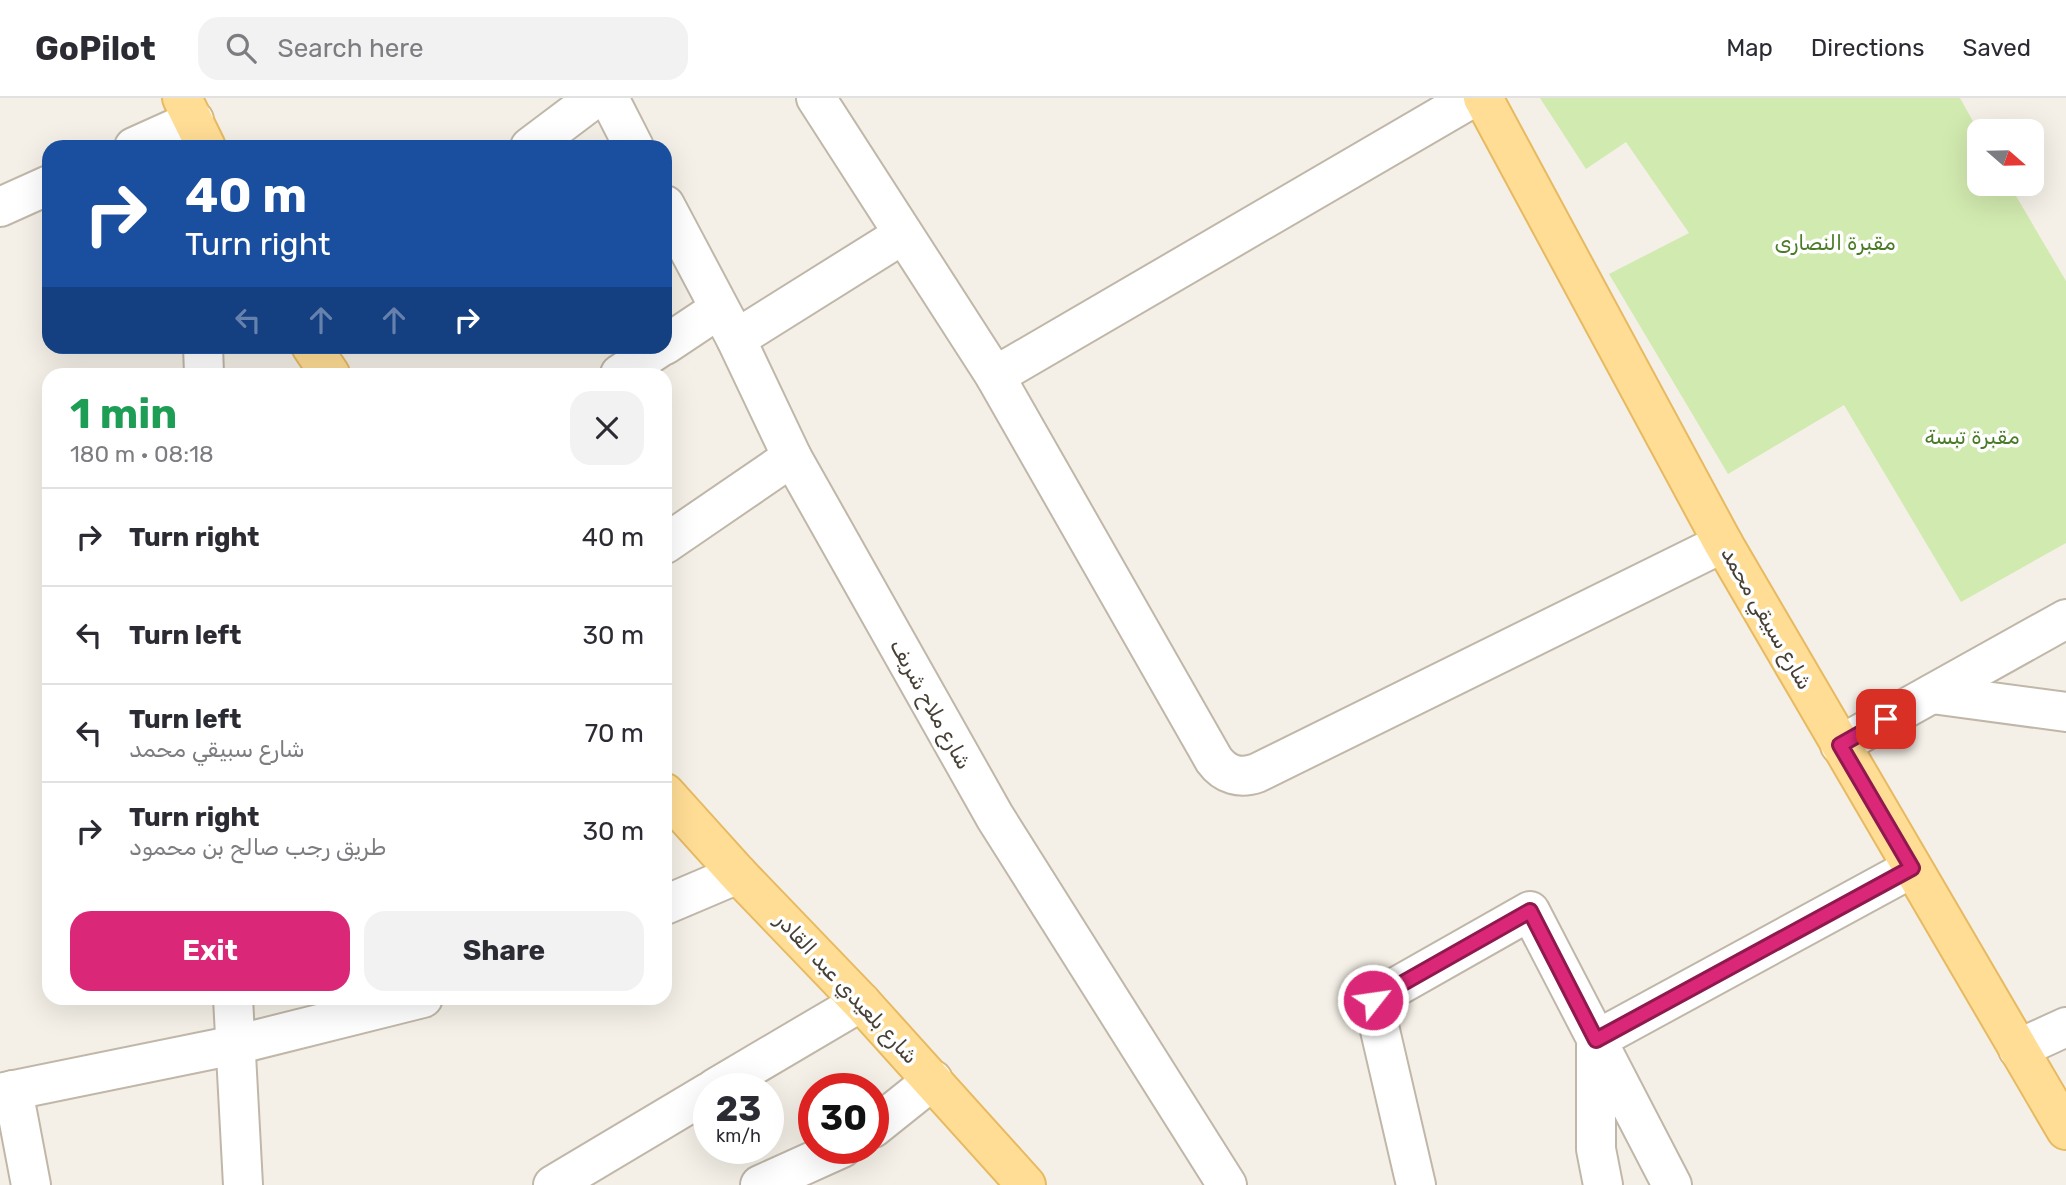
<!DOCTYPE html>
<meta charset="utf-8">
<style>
:root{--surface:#fff;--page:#f2f2f3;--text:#2b2b33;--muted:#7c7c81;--line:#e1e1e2;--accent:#db2777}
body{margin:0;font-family:Rubik,Vazirmatn,sans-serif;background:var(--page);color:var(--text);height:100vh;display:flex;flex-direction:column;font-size:26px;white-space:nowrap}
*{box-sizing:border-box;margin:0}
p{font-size:23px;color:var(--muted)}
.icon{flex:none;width:38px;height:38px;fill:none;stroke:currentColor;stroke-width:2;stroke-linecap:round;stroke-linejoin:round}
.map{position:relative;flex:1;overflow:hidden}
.side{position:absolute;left:42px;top:270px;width:630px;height:637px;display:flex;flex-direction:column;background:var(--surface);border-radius:21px;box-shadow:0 7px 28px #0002}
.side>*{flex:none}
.banner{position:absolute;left:42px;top:42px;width:630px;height:214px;border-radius:21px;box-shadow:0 7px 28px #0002;background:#1a4fa0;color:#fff;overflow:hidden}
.needle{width:46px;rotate:110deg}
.tools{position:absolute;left:1967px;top:21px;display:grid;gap:14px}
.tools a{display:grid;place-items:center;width:77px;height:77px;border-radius:14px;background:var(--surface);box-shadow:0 7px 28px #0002;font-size:35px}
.speed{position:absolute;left:693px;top:975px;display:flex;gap:14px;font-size:35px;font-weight:700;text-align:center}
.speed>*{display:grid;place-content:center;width:91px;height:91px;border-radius:50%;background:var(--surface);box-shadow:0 7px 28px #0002;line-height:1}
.speed small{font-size:18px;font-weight:400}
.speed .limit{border:10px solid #d22;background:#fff;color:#111}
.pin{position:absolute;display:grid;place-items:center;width:60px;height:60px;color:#fff;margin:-30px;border-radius:14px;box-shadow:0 4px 10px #0006}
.me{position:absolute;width:77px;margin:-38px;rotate:60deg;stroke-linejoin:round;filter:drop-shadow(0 0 5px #0008)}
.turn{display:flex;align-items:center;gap:24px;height:147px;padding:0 28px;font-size:32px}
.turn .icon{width:91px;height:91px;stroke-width:2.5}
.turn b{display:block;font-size:49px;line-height:60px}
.lanes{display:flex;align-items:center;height:66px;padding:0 28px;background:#0003;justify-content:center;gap:35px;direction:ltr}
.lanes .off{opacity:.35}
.round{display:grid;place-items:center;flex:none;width:74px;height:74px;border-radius:21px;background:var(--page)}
.headline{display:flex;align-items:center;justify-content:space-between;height:119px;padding:0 28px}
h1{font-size:42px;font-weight:700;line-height:52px;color:#1e9e55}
.cta{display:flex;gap:14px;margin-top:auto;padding:14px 28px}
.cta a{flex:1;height:80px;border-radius:21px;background:var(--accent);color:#fff;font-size:28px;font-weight:700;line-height:80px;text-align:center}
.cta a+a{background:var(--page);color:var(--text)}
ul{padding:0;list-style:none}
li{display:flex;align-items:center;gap:21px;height:98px;padding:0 28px;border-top:2px solid var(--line)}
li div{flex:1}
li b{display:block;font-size:26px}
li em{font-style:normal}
header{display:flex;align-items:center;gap:42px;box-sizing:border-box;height:98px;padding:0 35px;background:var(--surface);border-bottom:2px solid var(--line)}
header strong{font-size:33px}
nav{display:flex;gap:38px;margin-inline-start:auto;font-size:24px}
.search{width:490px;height:63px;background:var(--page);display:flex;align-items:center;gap:18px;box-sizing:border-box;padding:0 24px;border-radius:21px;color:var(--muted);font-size:26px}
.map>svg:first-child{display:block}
.green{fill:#d1eaaf}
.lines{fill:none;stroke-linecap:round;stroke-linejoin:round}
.minor-casing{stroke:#c0b7a9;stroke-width:42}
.major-casing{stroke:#e7ba62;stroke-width:42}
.minor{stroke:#fff;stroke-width:38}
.major{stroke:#ffdd95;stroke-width:38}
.route-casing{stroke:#8e194d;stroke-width:18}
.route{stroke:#db2777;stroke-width:12}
.labels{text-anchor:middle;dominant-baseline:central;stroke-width:7;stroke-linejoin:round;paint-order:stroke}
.park-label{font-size:21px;fill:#4a7b27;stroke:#fff}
.street-label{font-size:21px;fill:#474036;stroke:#fff}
</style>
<header>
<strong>GoPilot</strong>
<div class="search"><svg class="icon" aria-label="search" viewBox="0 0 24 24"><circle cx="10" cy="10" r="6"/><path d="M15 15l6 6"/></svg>Search here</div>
<nav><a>Map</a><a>Directions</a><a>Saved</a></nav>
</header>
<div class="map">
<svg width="2066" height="1087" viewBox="0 0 2066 1087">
<rect width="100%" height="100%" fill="#f4f0e7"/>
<path class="green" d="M1540 0H1960L1979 34V86H2009L2066 183V445L1961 504 1844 307 1728 376 1609 176 1689 135 1626 44 1586 71Z"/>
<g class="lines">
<defs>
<g id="minor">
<path d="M609 0 634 49"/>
<path d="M816 0 995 278 1214 662C1225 677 1240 681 1257 675L1723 445"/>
<path d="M134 49 194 22"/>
<path d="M530 49 595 0"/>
<path d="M665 107 736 241 792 359 995 719 1227 1087"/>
<path d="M0 109 49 87"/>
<path d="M736 241 902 137"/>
<path d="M665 247 719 211"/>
<path d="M203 248 204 276"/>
<path d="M620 276 662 248"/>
<path d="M995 278 1472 0"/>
<path d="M665 446 792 359"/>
<path d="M1932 596 2066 614"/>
<path d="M1840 647 2066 521"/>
<path d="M665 807 738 776"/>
<path d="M233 900 243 1087"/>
<path d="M1596 942 1912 770"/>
<path d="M1596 948V1051L1603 1087"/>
<path d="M2018 951 2066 929"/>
<path d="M715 990 861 904"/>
<path d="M13 992 31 1087"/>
<path d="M0 995 235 947 423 900"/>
<path d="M873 1030 933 982"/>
<path d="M553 1087 709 994"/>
<path d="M760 1087 842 1050"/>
<path d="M1416 1087 1373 902 1530 813 1672 1087"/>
</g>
<g id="major">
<path d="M182 0 206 49"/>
<path d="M1483 0 1723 445 2066 1032"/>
<path d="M311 248 330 276"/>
<path d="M665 695 738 776 861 904 1026 1087"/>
</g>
</defs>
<use href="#minor" class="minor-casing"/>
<use href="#major" class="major-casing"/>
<use href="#minor" class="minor"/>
<use href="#major" class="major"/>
</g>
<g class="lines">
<defs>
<path id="route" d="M1373 902 1530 813 1596 942 1912 770 1840 647 1886 621"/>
</defs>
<use href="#route" class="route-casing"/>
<use href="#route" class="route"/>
</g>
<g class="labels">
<g class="park-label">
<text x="1835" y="144">مقبرة النصارى</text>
<text x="1972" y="338">مقبرة تبسة</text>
</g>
<g class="street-label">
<text transform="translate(1767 520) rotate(60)">شارع سبيقي محمد</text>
<text transform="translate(931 606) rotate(61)">شارع ملاح شريف</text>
<text transform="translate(847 890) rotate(47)">شارع بلعيدي عبد القادر</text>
</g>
</g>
</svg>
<div class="tools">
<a><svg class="needle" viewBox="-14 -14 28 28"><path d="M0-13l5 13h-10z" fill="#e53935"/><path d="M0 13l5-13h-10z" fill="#7c7c81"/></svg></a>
</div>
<div class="speed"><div>23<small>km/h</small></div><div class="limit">30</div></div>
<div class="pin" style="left:1886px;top:621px;background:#d93025"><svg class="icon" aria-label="arrive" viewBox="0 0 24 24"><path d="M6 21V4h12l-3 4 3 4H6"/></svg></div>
<svg class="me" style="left:1373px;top:902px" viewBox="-20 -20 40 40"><circle r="17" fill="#db2777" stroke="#fff" stroke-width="3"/><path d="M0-11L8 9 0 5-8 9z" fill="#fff"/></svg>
<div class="banner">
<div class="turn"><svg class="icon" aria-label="right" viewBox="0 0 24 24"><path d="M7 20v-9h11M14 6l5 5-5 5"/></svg><div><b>40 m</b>Turn right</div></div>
<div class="lanes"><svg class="icon off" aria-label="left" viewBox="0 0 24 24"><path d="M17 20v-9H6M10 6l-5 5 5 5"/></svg><svg class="icon off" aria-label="ahead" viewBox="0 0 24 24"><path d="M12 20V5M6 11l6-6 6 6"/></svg><svg class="icon off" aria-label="ahead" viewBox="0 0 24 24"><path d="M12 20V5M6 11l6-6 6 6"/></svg><svg class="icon" aria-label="right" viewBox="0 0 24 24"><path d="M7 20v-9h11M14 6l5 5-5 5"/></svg></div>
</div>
<section class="side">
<div class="headline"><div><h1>1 min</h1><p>180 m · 08:18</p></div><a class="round"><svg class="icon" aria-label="close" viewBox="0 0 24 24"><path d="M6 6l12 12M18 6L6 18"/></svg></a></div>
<ul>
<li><svg class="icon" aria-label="right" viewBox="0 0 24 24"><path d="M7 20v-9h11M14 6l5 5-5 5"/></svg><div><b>Turn right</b></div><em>40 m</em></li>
<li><svg class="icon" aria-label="left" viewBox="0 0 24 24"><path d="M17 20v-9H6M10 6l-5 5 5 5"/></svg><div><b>Turn left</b></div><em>30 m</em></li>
<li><svg class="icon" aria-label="left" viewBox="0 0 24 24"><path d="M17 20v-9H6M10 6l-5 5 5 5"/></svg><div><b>Turn left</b><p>شارع سبيقي محمد</p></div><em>70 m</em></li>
<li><svg class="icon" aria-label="right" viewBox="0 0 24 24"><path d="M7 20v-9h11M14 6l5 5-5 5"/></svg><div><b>Turn right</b><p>طريق رجب صالح بن محمود</p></div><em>30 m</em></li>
</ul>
<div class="cta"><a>Exit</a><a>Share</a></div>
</section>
</div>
